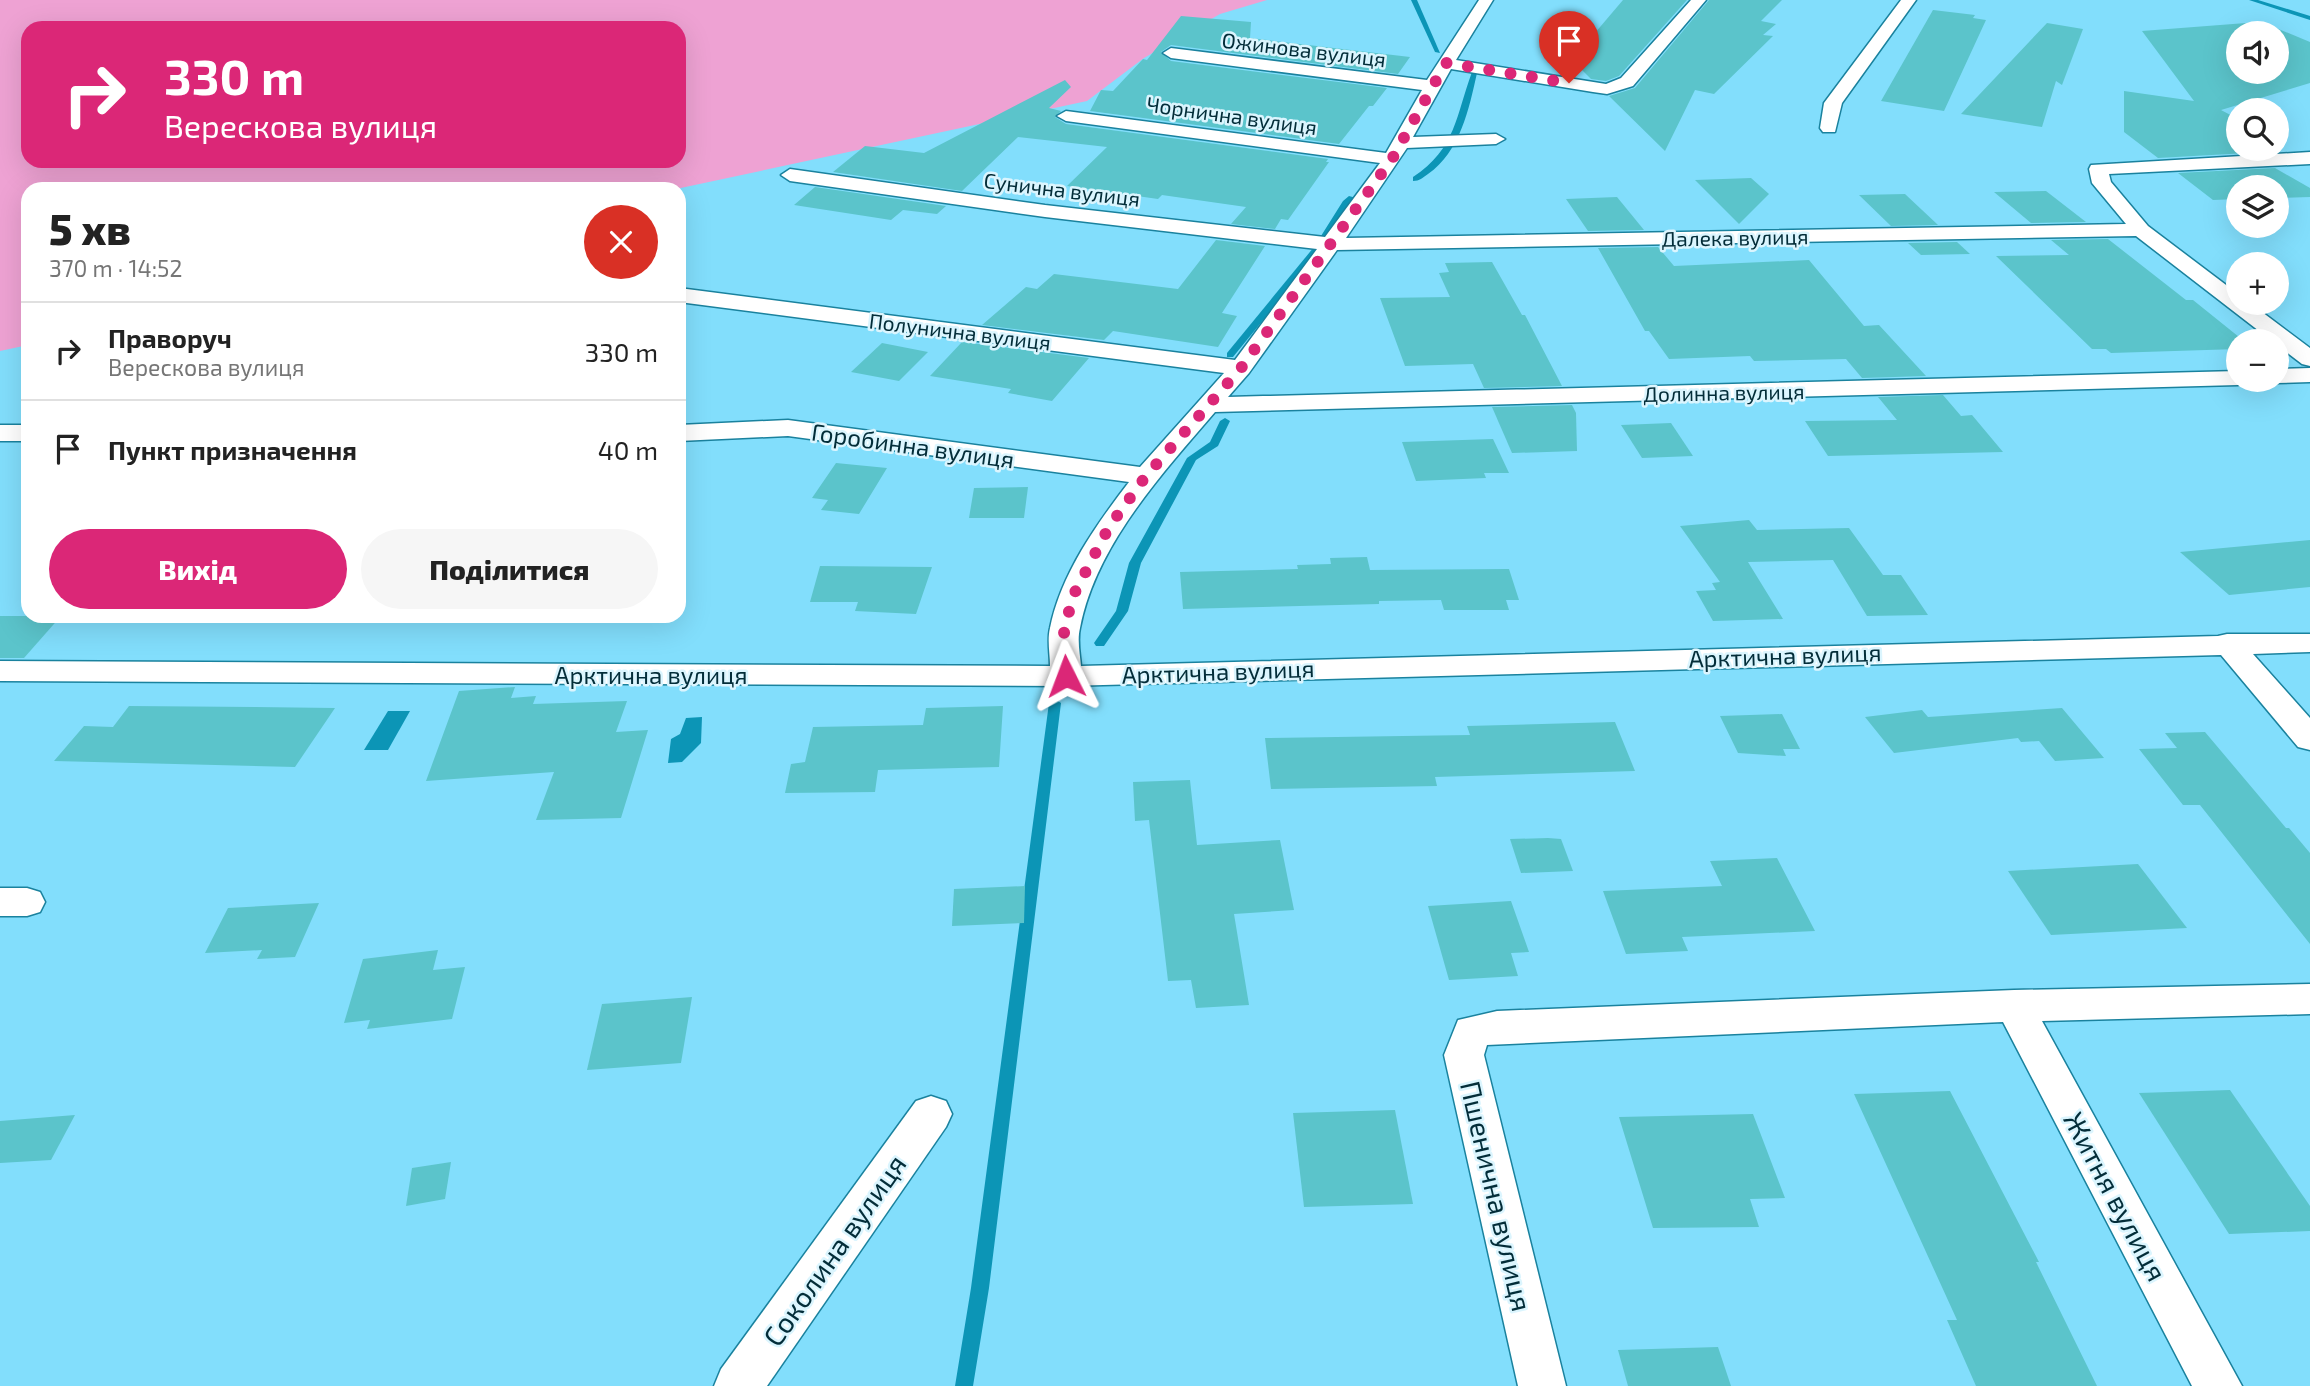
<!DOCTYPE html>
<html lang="uk">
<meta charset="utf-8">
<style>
:root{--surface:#fff;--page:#f6f6f6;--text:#222;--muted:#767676;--line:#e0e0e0;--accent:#db2777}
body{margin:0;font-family:"Exo 2",sans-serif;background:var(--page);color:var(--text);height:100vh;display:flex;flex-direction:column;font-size:26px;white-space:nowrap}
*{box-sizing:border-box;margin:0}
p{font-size:23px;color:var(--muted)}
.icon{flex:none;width:38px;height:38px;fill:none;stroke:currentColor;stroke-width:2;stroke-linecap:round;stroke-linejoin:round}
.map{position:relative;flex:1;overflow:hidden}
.side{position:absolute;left:21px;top:182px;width:665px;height:441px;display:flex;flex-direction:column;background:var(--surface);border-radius:21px;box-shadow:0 7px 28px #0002}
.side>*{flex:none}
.banner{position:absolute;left:21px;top:21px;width:665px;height:147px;border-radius:21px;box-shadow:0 7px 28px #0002;background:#db2777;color:#fff;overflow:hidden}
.tools{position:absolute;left:2226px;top:21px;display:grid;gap:14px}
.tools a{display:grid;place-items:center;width:63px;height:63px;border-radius:50%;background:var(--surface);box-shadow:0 7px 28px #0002;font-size:35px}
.pin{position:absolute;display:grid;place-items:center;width:60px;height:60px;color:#fff;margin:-72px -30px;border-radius:50% 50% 50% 0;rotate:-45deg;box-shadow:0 0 7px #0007}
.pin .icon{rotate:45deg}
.me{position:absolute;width:77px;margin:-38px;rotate:357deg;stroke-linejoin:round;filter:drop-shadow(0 0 5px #0008)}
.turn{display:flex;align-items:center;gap:24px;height:147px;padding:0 28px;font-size:32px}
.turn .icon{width:91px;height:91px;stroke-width:2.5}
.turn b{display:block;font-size:49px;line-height:60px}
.round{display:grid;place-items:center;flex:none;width:74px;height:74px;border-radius:37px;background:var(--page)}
.overview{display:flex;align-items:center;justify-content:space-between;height:119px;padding:0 28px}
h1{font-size:42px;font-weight:800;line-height:52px}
.primary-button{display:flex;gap:14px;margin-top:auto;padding:14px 28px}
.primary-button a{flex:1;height:80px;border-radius:42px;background:var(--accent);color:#fff;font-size:28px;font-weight:800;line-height:80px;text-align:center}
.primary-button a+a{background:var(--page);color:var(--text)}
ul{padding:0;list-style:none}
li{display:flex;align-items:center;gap:21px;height:98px;padding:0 28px;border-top:2px solid var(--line)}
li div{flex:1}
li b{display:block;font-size:26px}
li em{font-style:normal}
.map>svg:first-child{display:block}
.green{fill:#eea2d3;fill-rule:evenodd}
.water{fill:#0c95b6}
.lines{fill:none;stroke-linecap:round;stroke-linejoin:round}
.stream{fill:#0c95b6;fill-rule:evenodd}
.building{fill:#5bc4cb;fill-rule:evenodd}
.minor-casing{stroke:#1a829e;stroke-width:3}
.minor{fill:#fff;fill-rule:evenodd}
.route{stroke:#db2777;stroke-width:12;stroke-dasharray:0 21.6}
.labels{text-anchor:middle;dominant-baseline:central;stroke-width:5;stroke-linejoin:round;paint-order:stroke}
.far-street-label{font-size:21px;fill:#032d39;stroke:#dbf5fe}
.street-label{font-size:24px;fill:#032d39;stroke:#dbf5fe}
.near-street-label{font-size:28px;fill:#032d39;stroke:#dbf5fe}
</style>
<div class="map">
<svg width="2310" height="1386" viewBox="0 0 2310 1386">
<rect width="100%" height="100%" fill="#82defc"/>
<path class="green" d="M0 0H1267L1220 14 1144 58 1087 101 676 189H28V345L0 351ZM28 28H679V161H28Z"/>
<g class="water">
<path d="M388 711H410L388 750H364Z"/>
<path d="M702 717 701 743 682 762 668 763 671 739 680 734 686 718Z"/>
</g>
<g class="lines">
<g class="stream">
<path d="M1411 0H1417L1440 53 1435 52Z"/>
<path d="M2249 0H2258L2310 16V20Z"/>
<path d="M1472 72 1477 73C1469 109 1460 152 1428 174 1422 178 1420 181 1413 181V177C1456 149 1456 115 1472 72Z"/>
<path d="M1349 196 1356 198 1349 204 1328 238H1322L1321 236 1343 201Z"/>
<path d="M1314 247 1321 249 1233 357H1227V353Z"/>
<path d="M1225 418 1230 421 1218 446 1196 460 1141 563 1128 611 1104 646H1096L1094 643 1116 611 1129 563 1187 458 1210 442 1220 421Z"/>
<path d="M1055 699 1061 703 989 1288 973 1386H955L971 1288 1049 703Z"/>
</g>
</g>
<g class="building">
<path d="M1623 0H1687L1619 76 1606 81 1591 79 1572 60Z"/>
<path d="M1709 0H1782L1761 21 1776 24 1763 35 1773 36 1714 94 1695 90 1665 151 1609 96 1635 88Z"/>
<path d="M1933 10 1975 15 1973 18 1986 20 1944 111 1881 101Z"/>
<path d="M1181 16 1251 22 1250 38 1410 57 1398 74 1171 45 1161 52 1171 61 1387 88 1373 106H1369L1339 144 1090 111 1101 90 1113 91 1143 59 1147 60Z"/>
<path d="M2047 23 2083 29 2062 85 2056 81 2042 127 1961 114Z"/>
<path d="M2246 23 2256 26 2269 25 2310 42V83L2221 110 2238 119V149H2270L2242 150 2247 153 2158 158 2124 132V91L2194 101 2142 31ZM2238 33H2277V72H2238Z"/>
<path d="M1065 80 1071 87 1049 108 1061 111 1055 117 1066 124 1328 159 1326 162H1329L1288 220 1281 219 1275 229 1231 224 1246 207 1162 195 1158 199 1067 186 1107 147 1018 137 962 191 833 172 865 146 924 153Z"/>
<path d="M2275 168 2310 188V197L2277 198V187H2238V199L2213 200 2178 173Z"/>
<path d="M1751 178 1769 194 1739 224 1695 180Z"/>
<path d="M815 187 946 206 937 214 903 210 891 220 794 205Z"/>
<path d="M2046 191 2086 222 2031 223 1994 192Z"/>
<path d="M1905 194 1938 225 1891 226 1859 195Z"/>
<path d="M1617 197 1644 230 1588 231 1566 199Z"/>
<path d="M2108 239 2186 300H2193L2244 341H2232L2238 349 2111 353 2106 349H2092L1996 256 2069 255 2051 240Z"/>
<path d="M1216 240 1265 246 1222 313 1237 316 1218 347 1113 331 1104 340 982 325 1026 287 1037 289 1054 274 1178 289Z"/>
<path d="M1957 242 1970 254 1921 255 1908 243Z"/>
<path d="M1658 247 1674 266 1809 260 1864 326 1879 325 1926 376 1862 378 1846 359 1754 361 1750 356 1669 359 1649 331H1645L1598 248Z"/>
<path d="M1492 262 1522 315H1525L1562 386 1484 388 1473 364 1405 366 1380 298 1450 297 1439 273 1449 272 1445 263Z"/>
<path d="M962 342 1089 358 1052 401 1008 393 1011 389 930 376Z"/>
<path d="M882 343 928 352 899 381 851 372Z"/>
<path d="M1943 395 1961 416 1972 415 2003 452 1828 456 1805 421 1897 420 1878 397Z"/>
<path d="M1572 405 1576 413 1577 451 1512 453 1492 407Z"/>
<path d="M1671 423 1693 456 1642 458 1621 425Z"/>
<path d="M1493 439 1509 473H1484L1486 478 1416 481 1402 442Z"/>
<path d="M836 463 887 468 859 514 821 510 828 500 812 498Z"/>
<path d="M1028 487 1024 518H969L974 488Z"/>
<path d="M1749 520 1757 530 1849 528 1883 575H1901L1928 615 1867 616 1833 560 1748 562 1783 619 1713 621 1696 591 1716 590 1712 583 1720 582 1680 526Z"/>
<path d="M2310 540V587L2229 595 2180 552Z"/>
<path d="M1367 557 1370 570 1509 569 1519 600H1506L1509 610H1444L1441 600 1379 601V604L1183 609 1180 572 1298 569 1297 565 1331 564 1330 558Z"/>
<path d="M820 566 932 567 916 614 855 611 858 602H810Z"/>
<path d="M0 616H61L24 658H0Z"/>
<path d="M515 687 511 698 536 696 533 704 627 701 616 732 648 730 621 818 536 820 554 772 426 781 459 691Z"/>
<path d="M129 706 255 707 335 708 295 767 54 761 84 726 113 727Z"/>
<path d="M1003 706 999 767 878 770 875 792 785 793 791 764 805 762 813 727 923 725 926 708Z"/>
<path d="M2062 708 2104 758 2055 761 2039 741 2021 742 2018 738 1894 753 1865 717 1922 710 1928 717Z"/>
<path d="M1782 714 1800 749H1783L1786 756 1738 753 1720 716Z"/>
<path d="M1615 722 1635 771 1435 777 1437 786 1271 789 1265 738 1470 735 1467 726Z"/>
<path d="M2205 732 2286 828H2289L2310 853V944L2200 805H2183L2139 749 2177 748 2165 733Z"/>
<path d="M1190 780 1197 845 1280 840 1294 910 1234 914 1249 1005 1196 1008 1191 980 1168 981 1149 820 1135 821 1133 782Z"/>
<path d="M1548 838 1561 839 1573 871 1521 873 1510 839Z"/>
<path d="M1777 858 1815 931 1682 937 1688 951 1626 954 1603 891 1722 886 1710 861Z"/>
<path d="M2138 864 2187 928 2051 935 2008 871Z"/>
<path d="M1025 886 1024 923 952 926 954 889Z"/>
<path d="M1511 901 1529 952 1511 953 1518 976 1449 980 1428 906Z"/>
<path d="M319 903 295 957 257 959 262 950 205 953 228 908Z"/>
<path d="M438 950 433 970 465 967 452 1019 367 1029 370 1020 344 1023 363 959Z"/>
<path d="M692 997 681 1063 587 1070 602 1004Z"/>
<path d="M2230 1090 2310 1206V1231L2229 1234 2139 1093Z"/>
<path d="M1950 1091 2039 1262H2036L2097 1386H1976L1947 1320H1957L1854 1094Z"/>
<path d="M1395 1110 1413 1204 1304 1207 1293 1113Z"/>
<path d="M1753 1114 1785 1198 1750 1199 1759 1227 1653 1228 1619 1117Z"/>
<path d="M75 1115 51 1160 0 1163V1121Z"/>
<path d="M451 1162 445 1199 406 1206 412 1168Z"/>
<path d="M1718 1347 1731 1386H1628L1618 1350Z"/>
</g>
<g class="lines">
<defs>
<g id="minor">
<path d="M1479 0H1493L1456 60 1606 84 1621 78 1691 0H1706L1633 86 1607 94 1593 92 1451 69 1413 137 1496 134 1505 139 1496 144 1407 148 1346 238 2126 224 2092 183 2089 169 2091 165 2310 152V164L2109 174 2111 182 2148 226 2238 294V303H2250L2310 348V366L2302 364 2277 345V341H2272L2136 236 1337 250 1249 373 1228 397 2238 371V380H2249L2238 385 1215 412C1162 474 1096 545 1080 628 1077 640 1080 654 1081 666L2218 636 2227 634H2310V652L2253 654 2310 718V750L2298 747 2221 655 1066 686 0 681V661L1050 666C1050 654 1047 640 1050 628 1061 574 1096 525 1129 482L788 436 679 441V425L788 420 1140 467 1224 373 679 302V288L1235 360 1317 249 1045 217 790 181 781 175 790 169 1045 205 1325 237 1380 163 1066 121 1057 116 1066 111 1386 153 1422 90 1171 58 1163 53 1171 48 1427 80Z"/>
<path d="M1901 0H1916L1842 103 1835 132H1823L1820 128 1824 103Z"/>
<path d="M2310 368V382L2277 383 2268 380H2277V369Z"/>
<rect x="0" y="425" width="28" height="16"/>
<path d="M0 888H27L40 892 45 902 40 912 27 916H0Z"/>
<path d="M2310 984V1014L2042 1021 2242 1386H2192L2003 1022 1487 1045 1484 1055 1566 1386H1518L1444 1055 1458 1020 1497 1011 2014 990Z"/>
<path d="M931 1096 946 1101 952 1114 946 1127 767 1386H714L721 1369 916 1101Z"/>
</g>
</defs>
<use href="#minor" class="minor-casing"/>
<use href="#minor" class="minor"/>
</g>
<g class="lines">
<path class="route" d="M1066 676 1064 631 1073 596 1109 527 1146 476 1241 368 1392 159 1446 63 1569 83"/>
</g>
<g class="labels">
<g class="far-street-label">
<text transform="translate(1304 49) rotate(7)">Ожинова вулиця</text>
<text transform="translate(1232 115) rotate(8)">Чорнична вулиця</text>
<text transform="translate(1062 189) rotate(7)">Сунична вулиця</text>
<text transform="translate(1735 237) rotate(-1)">Далека вулиця</text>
<text transform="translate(960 331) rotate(7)">Полунична вулиця</text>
<text transform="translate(1724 392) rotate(-1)">Долинна вулиця</text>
</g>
<g class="street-label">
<text transform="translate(913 445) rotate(8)">Горобинна вулиця</text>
<text transform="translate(1785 655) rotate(-2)">Арктична вулиця</text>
<text transform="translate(1218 671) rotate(-2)">Арктична вулиця</text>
<text x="651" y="674">Арктична вулиця</text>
</g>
<g class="near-street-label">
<text transform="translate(1497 1196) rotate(77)">Пшенична вулиця</text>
<text transform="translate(2116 1196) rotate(62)">Житня вулиця</text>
<text transform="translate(834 1250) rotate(-55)">Соколина вулиця</text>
</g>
</g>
</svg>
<div class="tools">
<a><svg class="icon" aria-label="sound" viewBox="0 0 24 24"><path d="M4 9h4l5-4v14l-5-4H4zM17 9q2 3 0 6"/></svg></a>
<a><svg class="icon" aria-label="search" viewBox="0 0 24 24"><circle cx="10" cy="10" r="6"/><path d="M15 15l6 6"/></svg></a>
<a><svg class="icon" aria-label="layers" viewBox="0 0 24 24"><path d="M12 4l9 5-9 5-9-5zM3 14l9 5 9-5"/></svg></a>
<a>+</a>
<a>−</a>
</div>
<div class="pin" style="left:1569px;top:83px;background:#d93025"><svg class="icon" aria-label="arrive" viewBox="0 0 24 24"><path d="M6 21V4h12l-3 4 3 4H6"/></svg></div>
<svg class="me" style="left:1066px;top:676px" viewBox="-20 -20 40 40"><path d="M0-17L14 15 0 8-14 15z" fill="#db2777" stroke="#fff" stroke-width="4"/></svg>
<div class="banner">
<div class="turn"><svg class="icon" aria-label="right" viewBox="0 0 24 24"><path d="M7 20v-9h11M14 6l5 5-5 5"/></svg><div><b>330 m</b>Верескова вулиця</div></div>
</div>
<section class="side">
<div class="overview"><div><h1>5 хв</h1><p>370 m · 14:52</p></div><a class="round" style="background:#d93025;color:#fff"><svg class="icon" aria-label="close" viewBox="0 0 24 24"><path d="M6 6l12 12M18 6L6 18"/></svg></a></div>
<ul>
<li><svg class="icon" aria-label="right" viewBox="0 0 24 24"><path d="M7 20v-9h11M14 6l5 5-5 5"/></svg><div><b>Праворуч</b><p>Верескова вулиця</p></div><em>330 m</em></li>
<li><svg class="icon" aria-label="arrive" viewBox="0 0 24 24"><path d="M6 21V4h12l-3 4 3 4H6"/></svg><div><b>Пункт призначення</b></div><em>40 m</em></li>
</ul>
<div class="primary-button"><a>Вихід</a><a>Поділитися</a></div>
</section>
</div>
